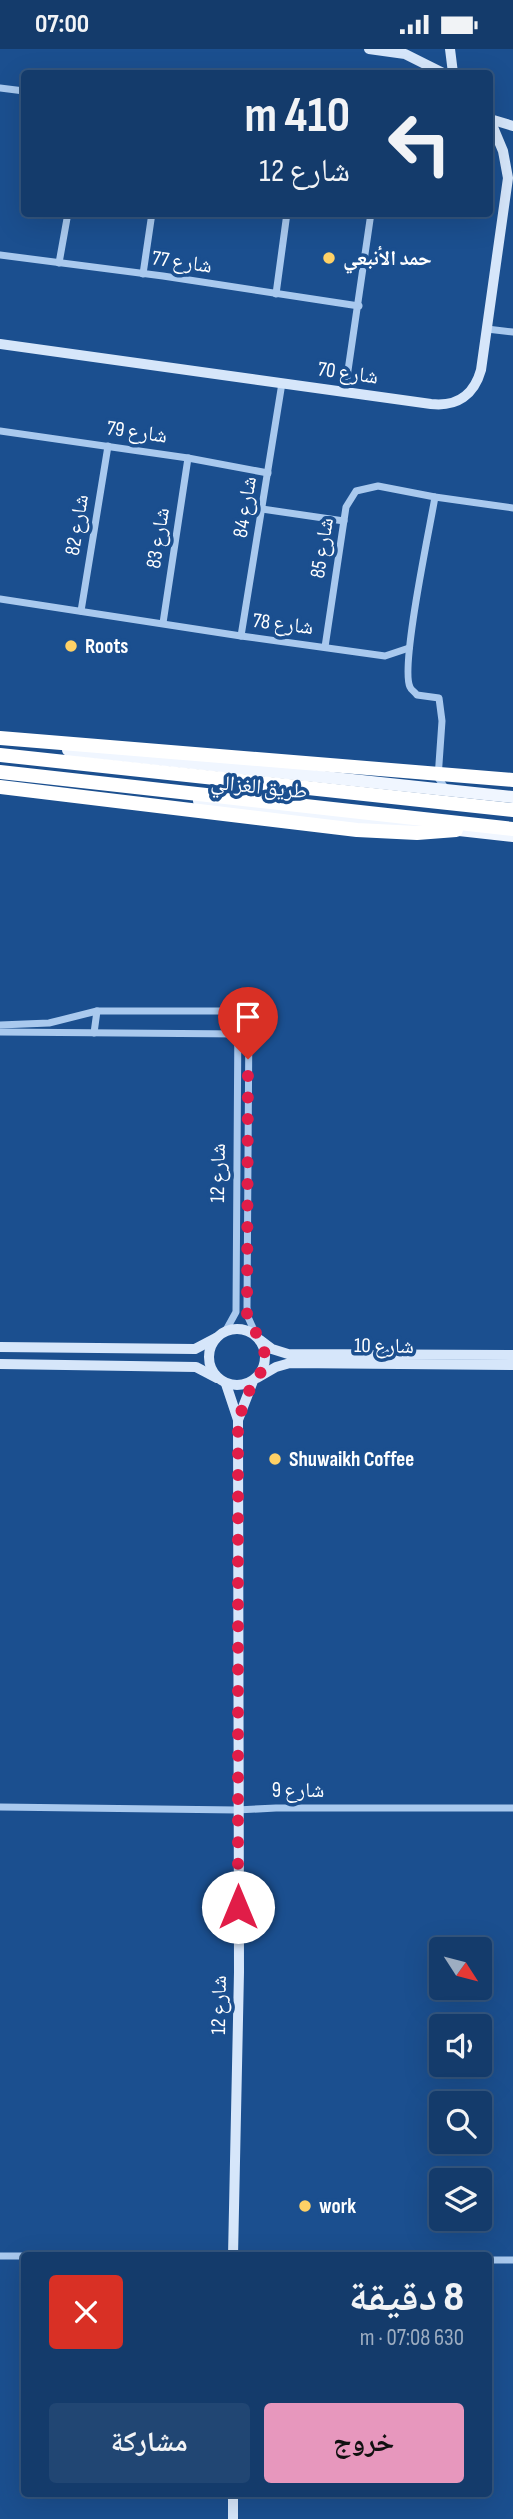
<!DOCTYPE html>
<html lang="ar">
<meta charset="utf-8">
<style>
:root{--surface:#143b6b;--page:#214673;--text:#f1f3f6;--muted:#9dadc1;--line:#33557e;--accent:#e797bd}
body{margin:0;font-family:"Sofia Sans Condensed","Noto Naskh Arabic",sans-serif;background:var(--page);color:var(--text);direction:rtl;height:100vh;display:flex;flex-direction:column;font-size:26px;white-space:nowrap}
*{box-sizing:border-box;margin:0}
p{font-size:23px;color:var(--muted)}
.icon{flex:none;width:38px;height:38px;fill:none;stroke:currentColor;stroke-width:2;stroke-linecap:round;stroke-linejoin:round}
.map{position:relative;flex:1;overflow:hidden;direction:ltr}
.drawer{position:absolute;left:21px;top:2203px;width:471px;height:245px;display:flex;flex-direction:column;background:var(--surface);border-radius:7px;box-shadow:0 7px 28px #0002,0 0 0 2px var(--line);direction:rtl}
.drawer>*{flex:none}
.banner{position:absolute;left:21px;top:21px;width:472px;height:147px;border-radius:7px;box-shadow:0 7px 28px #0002,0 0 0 2px var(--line);direction:rtl;background:#143b6b;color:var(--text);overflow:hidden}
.needle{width:46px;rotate:126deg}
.tools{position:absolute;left:429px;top:1888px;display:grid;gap:14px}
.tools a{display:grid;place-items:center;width:63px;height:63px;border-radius:7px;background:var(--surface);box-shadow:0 7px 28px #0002,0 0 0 2px var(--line);font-size:35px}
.pin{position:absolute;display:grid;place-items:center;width:60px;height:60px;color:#fff;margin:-72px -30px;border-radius:50% 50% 50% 0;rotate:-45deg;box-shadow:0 0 7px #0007}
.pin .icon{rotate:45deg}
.me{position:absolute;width:77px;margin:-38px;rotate:0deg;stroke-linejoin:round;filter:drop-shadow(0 0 5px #0008)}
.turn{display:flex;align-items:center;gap:24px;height:147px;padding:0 28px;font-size:32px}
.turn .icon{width:91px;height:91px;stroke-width:2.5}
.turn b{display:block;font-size:49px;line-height:60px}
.round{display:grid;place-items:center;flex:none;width:74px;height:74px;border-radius:7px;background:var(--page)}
.head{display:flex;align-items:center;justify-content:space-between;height:119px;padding:0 28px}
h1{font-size:42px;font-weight:800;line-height:52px}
.action{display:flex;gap:14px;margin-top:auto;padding:14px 28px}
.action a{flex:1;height:80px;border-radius:7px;background:var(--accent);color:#111;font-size:28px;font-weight:800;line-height:80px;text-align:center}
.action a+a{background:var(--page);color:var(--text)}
.status{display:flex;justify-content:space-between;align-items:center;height:49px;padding:0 35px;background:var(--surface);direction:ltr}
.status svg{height:19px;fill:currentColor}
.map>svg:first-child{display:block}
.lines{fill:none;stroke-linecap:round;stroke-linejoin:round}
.street{stroke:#a9c9ee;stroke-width:7}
.secondary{stroke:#d6e6fa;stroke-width:10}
.primary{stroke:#f0f6ff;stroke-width:12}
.highway{stroke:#fff;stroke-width:14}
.highway-bridge{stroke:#fff;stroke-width:14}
.route{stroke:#e11d48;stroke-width:12;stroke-dasharray:0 21.6}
.poi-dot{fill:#ffd166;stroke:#1b4f8f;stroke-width:2.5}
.labels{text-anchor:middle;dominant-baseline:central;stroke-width:7;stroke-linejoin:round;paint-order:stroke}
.poi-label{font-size:21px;font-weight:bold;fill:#fff;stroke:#1b4f8f;text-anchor:start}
.street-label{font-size:21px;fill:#fff;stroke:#1b4f8f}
</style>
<div class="status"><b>07:00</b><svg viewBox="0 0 49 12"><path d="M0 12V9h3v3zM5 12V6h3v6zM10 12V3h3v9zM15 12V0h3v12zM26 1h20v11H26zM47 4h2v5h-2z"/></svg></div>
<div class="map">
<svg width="513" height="2470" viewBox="0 0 513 2470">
<rect width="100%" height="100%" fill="#1b4f8f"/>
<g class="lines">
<g class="street">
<path d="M0 39 24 42"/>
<path d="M0 206 163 227 359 257"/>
<path d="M59 214 68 164"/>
<path d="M143 225 152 164"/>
<path d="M276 245 287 164"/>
<path d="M487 280 513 283"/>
<path d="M345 342 371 164"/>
<path d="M0 382 188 409 268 424"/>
<path d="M435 448C430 478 400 618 410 638 411 641 415 643 417 646L439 649 442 672 438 729 447 741"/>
<path d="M262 460 344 472"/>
<path d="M0 550 241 587 385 607 409 599"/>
<path d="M81 562 108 397"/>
<path d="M163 574 188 409"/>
<path d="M241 587 282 334"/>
<path d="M325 598 346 458 356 442 378 437 435 448 513 459"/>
<path d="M0 976 49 974 97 962H249L247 1258 248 1268 257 1288"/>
<path d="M0 983 241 985"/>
<path d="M94 984 97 962"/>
<path d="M225 1283 236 1263 238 962"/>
<path d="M0 1758 237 1761 276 1759H513"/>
<path d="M0 2207H24"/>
<path d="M488 2211H513"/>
</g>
<g class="secondary">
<path d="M369 0 405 5 443 24"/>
<path d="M450 0 453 24"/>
<path d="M490 70 513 77"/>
<path d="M0 295 431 355C457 358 474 346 481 321L508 129 503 102 490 71"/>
<circle cx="237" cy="1308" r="28"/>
<path d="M260 1291 272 1300 288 1305 513 1306"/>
<path d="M0 1298 195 1300 216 1289"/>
<path d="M0 1315 196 1318 217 1329"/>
<path d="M257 1329 276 1318 290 1314 513 1316"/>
<path d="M226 1335 238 1371 239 1923 233 2207"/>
<path d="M238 1371 253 1332"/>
<path d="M233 2470V2445"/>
</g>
<g class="primary">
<path d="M68 701 513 748"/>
<path d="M199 752 513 787"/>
</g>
<g class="highway">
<path d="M0 706 513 761"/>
<path d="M0 723 513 780"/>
<path d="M0 738 357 781 417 784 456 781"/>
</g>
<path class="highway-bridge" d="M0 689 513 731"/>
</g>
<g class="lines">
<path class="route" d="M238 1858V1371L253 1332 262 1322 265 1314 264 1298 247 1268 248 1010"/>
</g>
<g class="poi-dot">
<circle cx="329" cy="209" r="7"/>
<circle cx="71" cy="597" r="7"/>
<circle cx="275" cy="1410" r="7"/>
<circle cx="305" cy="2157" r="7"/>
</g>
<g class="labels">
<g class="poi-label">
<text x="343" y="209">حمد الأنبعي</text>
<text x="85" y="597">Roots</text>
<text x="289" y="1410">Shuwaikh Coffee</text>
<text x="319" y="2157">work</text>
</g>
<g class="street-label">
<text transform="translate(182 213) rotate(8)">شارع 77</text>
<text transform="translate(348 324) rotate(8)">شارع 70</text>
<text transform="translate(137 383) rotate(8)">شارع 79</text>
<text transform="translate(245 458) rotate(-81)">شارع 84</text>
<text transform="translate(77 476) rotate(-81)">شارع 82</text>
<text transform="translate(158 489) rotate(-81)">شارع 83</text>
<text transform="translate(322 499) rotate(-81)">شارع 85</text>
<text transform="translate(283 575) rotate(7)">شارع 78</text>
<text transform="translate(259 738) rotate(6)">طريق الغزالي</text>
<text transform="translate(218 1124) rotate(-89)">شارع 12</text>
<text transform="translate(384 1297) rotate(1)">شارع 10</text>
<text x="298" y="1741">شارع 9</text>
<text transform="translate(219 1956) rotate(-89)">شارع 12</text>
</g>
</g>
</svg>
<div class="tools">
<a><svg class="needle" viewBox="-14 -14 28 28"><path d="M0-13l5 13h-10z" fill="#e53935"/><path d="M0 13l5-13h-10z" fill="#9dadc1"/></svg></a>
<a><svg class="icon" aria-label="sound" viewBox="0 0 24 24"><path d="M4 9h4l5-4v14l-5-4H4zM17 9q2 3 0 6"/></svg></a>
<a><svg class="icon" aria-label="search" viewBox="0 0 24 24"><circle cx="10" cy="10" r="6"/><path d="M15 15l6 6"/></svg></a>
<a><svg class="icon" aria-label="layers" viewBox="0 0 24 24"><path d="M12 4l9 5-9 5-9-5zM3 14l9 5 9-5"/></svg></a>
</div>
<div class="pin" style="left:248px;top:1010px;background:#d93025"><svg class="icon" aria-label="arrive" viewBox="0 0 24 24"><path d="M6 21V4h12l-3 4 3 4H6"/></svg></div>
<svg class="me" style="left:238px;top:1858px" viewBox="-20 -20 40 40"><circle r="19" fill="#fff"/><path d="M0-13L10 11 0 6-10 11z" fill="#e11d48"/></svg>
<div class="banner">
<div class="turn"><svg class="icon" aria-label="left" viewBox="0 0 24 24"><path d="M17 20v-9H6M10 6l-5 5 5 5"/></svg><div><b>410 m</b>شارع 12</div></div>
</div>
<section class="drawer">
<div class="head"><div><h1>8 دقيقة</h1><p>630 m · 07:08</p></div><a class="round" style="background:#d93025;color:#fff"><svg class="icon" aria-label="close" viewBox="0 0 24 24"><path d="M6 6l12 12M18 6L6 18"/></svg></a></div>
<div class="action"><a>خروج</a><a>مشاركة</a></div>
</section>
</div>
